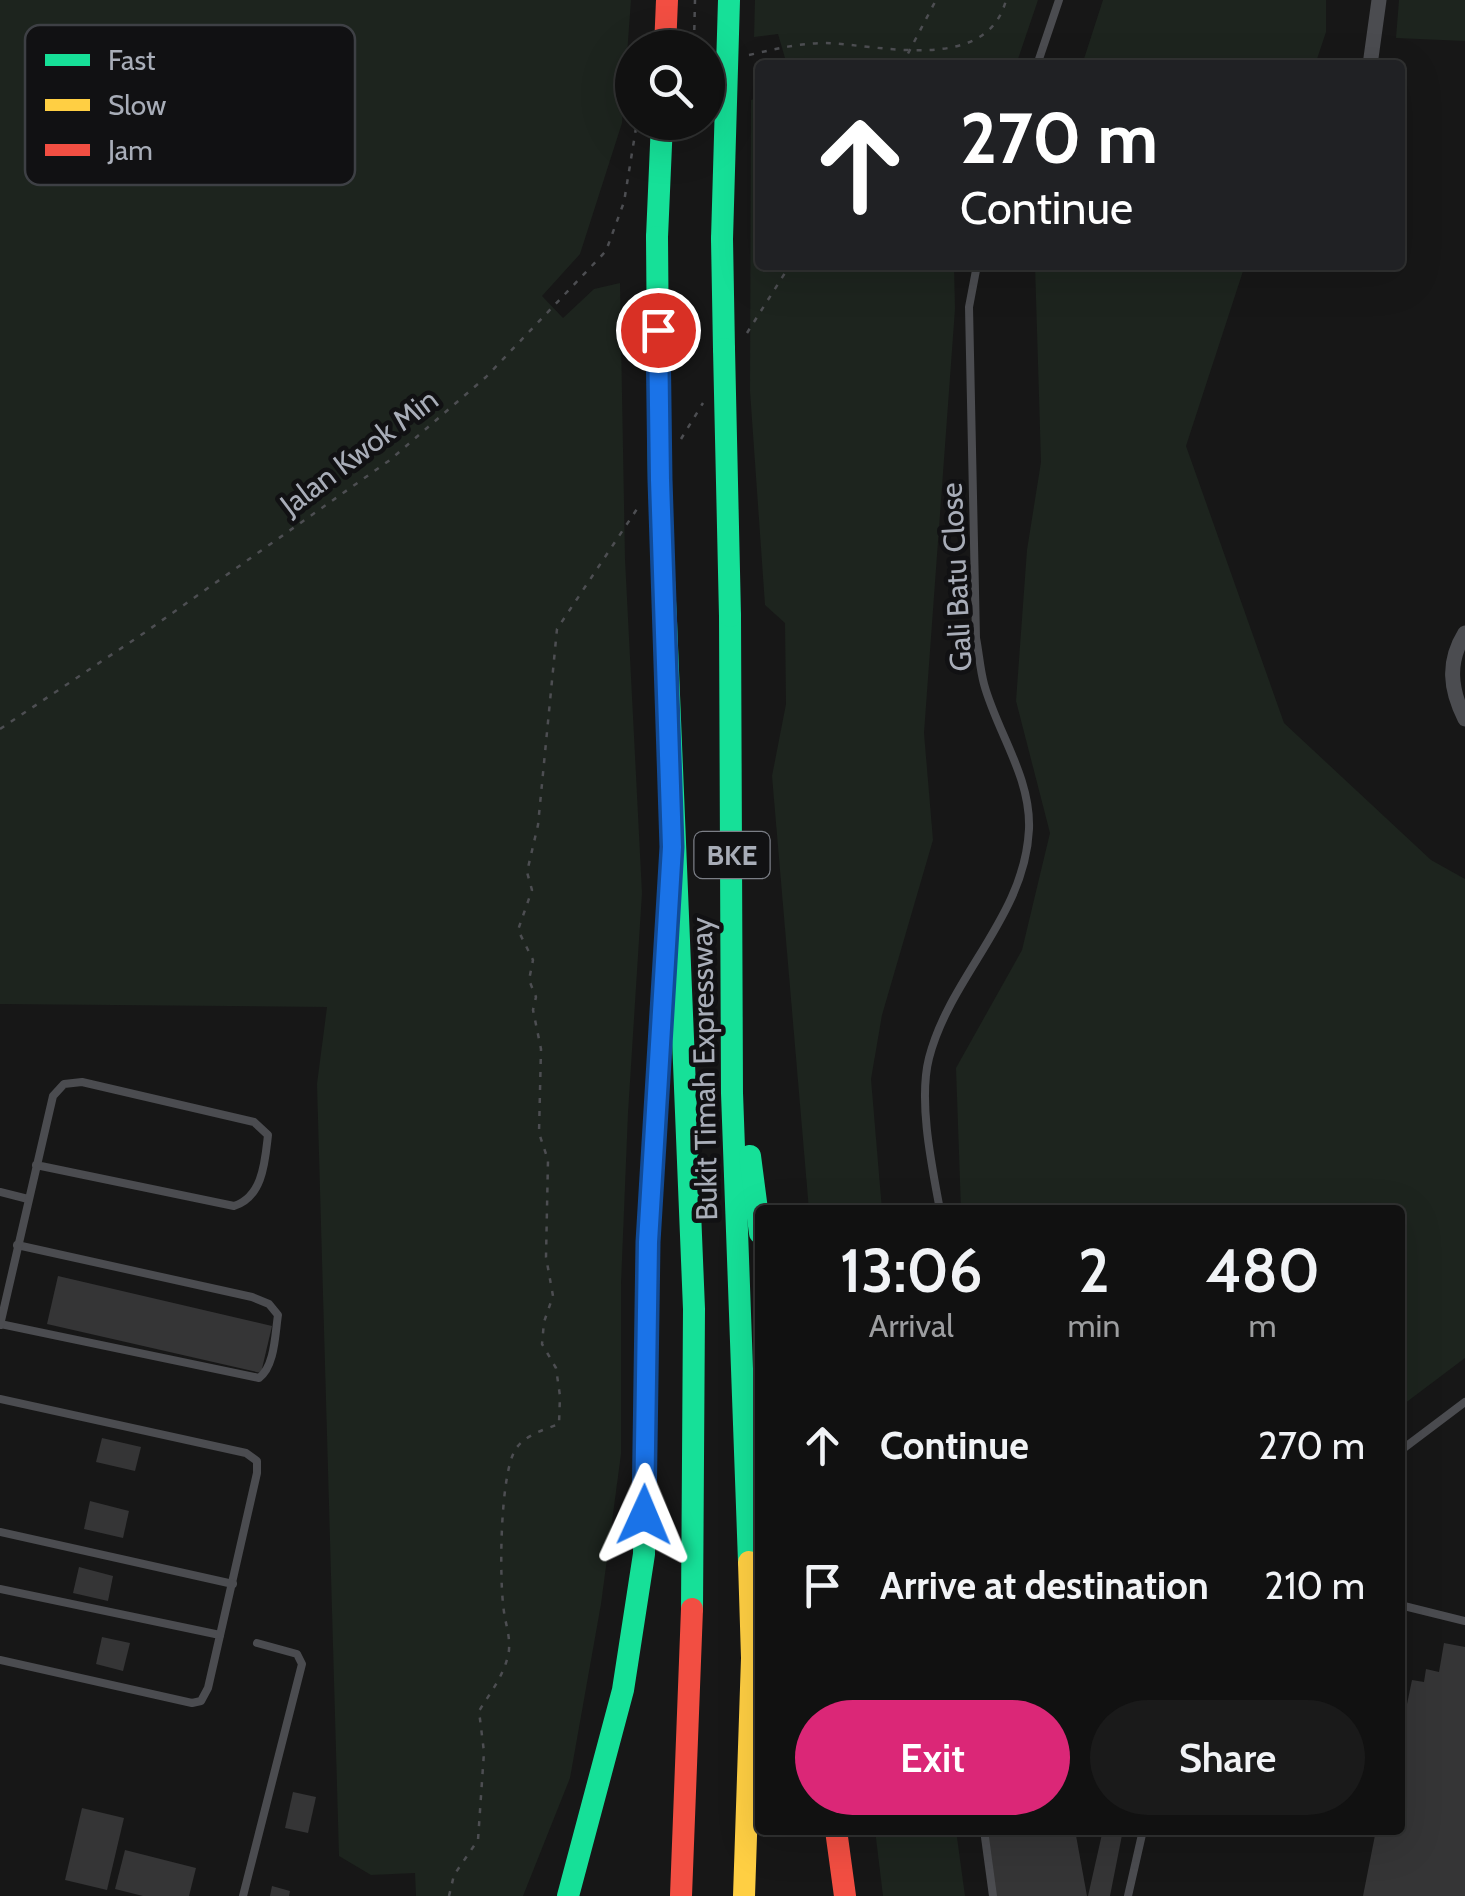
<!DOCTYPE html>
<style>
:root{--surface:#111;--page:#1a1a1a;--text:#f1f3f6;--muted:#9c9d9f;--line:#303131;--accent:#db2777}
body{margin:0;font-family:Cabin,sans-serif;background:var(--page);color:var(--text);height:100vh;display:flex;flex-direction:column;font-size:38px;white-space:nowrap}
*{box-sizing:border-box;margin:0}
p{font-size:32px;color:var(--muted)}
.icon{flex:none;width:55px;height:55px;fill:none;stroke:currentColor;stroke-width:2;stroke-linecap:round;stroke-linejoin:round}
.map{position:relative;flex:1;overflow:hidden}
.drawer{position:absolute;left:755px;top:1205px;width:650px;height:630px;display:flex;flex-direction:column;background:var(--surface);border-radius:10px;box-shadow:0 10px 40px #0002,0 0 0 2px var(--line)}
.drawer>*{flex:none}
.guide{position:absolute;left:755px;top:60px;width:650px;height:210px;border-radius:10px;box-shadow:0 10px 40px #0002,0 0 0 2px var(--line);background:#202124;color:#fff;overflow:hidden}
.buttons{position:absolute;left:615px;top:30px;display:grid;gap:20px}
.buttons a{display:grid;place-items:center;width:110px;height:110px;border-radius:50%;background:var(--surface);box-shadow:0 10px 40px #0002,0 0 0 2px var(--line);font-size:50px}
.pin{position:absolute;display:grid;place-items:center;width:85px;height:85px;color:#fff;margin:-42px;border:5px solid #fff;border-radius:50%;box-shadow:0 2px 10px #0007}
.me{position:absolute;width:110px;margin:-55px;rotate:1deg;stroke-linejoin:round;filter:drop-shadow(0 0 8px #0008)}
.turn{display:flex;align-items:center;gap:35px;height:210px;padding:0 40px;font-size:45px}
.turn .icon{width:130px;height:130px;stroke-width:2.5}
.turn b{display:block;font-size:70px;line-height:85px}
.eta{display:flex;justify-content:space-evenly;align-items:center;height:170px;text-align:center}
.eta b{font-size:60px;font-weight:600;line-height:70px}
.primary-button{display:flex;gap:20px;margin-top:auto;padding:20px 40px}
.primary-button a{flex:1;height:115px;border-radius:60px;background:var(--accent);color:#fff;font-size:40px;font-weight:600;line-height:115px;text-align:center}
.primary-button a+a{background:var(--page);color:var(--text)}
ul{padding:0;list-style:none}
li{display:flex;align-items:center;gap:30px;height:140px;padding:0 40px}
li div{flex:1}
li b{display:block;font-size:38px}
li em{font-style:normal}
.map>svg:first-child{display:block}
.green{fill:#1d241e}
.building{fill:#353536}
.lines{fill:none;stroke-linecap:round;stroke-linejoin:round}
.path{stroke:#4d4e52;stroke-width:2.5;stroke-dasharray:5 8;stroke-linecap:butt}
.lane{stroke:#4b4c50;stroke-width:8}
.street{stroke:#4b4c50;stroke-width:15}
.fast{stroke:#16e098;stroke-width:22}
.slow{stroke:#ffcf43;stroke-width:22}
.jam{stroke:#f24e42;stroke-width:22}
.fast-bridge{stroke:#16e098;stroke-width:22}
.route-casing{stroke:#114b97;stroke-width:25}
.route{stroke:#1a73e8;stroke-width:18}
.labels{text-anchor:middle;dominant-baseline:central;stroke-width:9;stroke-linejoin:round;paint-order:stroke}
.shield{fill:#111113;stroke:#7b7e86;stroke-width:2.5}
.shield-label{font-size:28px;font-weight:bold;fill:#a8adb8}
.street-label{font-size:30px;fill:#a8adb8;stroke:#111113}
.key{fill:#111113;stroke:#3e4045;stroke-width:2.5}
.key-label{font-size:28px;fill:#a8adb8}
</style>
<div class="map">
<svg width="1465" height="1896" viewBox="0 0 1465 1896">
<rect width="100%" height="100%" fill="#171717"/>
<g class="green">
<path d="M0 0H631L622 123 580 254 542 296 563 318 594 289 620 283 625 559 642 893 628 1113 621 1284V1454L601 1604 570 1778 523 1896H416L415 1873 371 1875 339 1856 317 1084 327 1007 0 1004Z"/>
<path d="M755 0H1038L1016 65H787L778 34 754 37Z"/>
<path d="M1103 0H1326V32L1315 65H1082Z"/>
<path d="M1399 0H1465V41L1396 38Z"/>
<path d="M760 97V265H954L955 309 924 733 933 840 882 1015 871 1079 882 1210H809L772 776 786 704 785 623 765 605 750 391 751 100Z"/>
<path d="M1035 265H1245L1186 446 1284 723 1431 860 1465 879V1358L1400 1407V1210H961L956 1068 1022 950 1050 833 1016 701 1027 550 1041 462Z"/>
<path d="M875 1830H956L965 1896H883Z"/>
</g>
<g class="building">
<path d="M58 1276 272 1326 261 1373 47 1324Z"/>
<path d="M102 1438 141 1447 135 1471 96 1462Z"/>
<path d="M90 1501 129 1511 123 1538 84 1529Z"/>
<path d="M79 1567 113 1576 108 1601 73 1593Z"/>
<path d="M102 1637 130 1643 123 1671 96 1664Z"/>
<path d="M1444 1643 1465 1647V1896H1363L1376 1830H1400V1738L1412 1680 1424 1682 1426 1669 1439 1672Z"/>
<path d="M293 1792 316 1797 308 1833 285 1828Z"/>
<path d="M82 1808 124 1818 107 1890 65 1880Z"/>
<path d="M983 1830H1075L1087 1896H995Z"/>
<path d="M1094 1830H1123L1110 1896H1088L1102 1834Z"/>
<path d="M125 1850 196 1868 189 1896H143L115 1889Z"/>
<path d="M272 1886 290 1891 289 1896H270Z"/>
</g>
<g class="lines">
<g class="path">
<path d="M689 37 694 48"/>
<path d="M694 43 695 0"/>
<path d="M749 55C775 49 799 43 826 43 880 45 987 74 1006 0"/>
<path d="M902 65 936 0"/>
<path d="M747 333 790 265"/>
<path d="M681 439 703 403"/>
<path d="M0 729 144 633 390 460 486 377 606 251 624 202 637 122"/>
<path d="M449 1896 454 1875 478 1840 484 1752 479 1711C490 1693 506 1673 509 1650 510 1635 506 1626 504 1612 499 1579 500 1481 514 1452 522 1436 543 1430 559 1424L560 1396 556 1368 542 1344 544 1322 553 1296 546 1257 548 1160 539 1133 541 1049 533 1010 536 997 529 980 533 960 518 930 532 890 527 872 538 825 557 629 637 509"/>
</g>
<g class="lane">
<path d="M1037 65 1059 0"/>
<path d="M0 1192 28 1199"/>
<path d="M940 1210C932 1167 918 1101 929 1058 950 976 1025 917 1029 829 1031 777 997 732 984 684 980 669 979 653 976 638L969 307 977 265"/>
<path d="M0 1324 259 1378C275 1366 275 1334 278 1315L269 1304 252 1297 17 1245"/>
<path d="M0 1325 53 1096 64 1084 82 1082 254 1122 268 1135C265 1161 263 1197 234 1206L36 1165"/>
<path d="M0 1399 246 1453 257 1461V1473L208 1688 201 1701 192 1703 0 1660"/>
<path d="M1400 1451 1465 1402"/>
<path d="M0 1532 233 1584"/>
<path d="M0 1589 220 1635"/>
<path d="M1400 1605 1465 1621"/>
<path d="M984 1830 993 1896"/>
<path d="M243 1896 302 1664 297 1654 257 1643"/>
<path d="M1128 1896 1143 1830"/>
</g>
<g class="street">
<path d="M1370 65 1379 0"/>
<path d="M1465 633C1447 662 1450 689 1465 719"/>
</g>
<g class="fast">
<path d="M657 237 662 122"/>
<path d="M722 239 724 349"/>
<path d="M730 616 732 1093 749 1562"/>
<path d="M666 621 694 1309 692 1609"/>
<path d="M750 1156 760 1233"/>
<path d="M568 1896 623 1690 644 1554 648 1242 664 987"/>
</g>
<path class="slow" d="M744 1896 752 1658 749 1562"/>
<g class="jam">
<path d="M665 48 667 0"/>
<path d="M836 1830 845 1896"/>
<path d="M681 1896 692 1609"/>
</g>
<g class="fast-bridge">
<path d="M657 237 659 480 666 621"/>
<path d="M722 239 729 0"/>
<path d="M724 349 730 616"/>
</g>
</g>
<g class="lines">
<defs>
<path id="route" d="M644 1515 648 1242 672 847 660 480 658 330"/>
</defs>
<use href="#route" class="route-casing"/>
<use href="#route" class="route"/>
</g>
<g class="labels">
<rect class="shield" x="694.5" y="832" width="75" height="46" rx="8"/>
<g class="shield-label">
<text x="732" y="855">BKE</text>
</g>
<g class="street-label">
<text transform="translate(359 452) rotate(-37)">Jalan Kwok Min</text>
<text transform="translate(956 577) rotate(-93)">Gali Batu Close</text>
<text transform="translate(704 1069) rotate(-91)">Bukit Timah Expressway</text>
</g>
</g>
<rect x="25" y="25" width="330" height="160" rx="15" class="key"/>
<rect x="45" y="54" width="45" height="12" fill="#16e098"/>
<rect x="45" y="99" width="45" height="12" fill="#ffcf43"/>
<rect x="45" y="144" width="45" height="12" fill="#f24e42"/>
<g class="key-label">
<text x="108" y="70">Fast</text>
<text x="108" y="115">Slow</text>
<text x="108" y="160">Jam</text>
</g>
</svg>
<div class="buttons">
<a><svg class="icon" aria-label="search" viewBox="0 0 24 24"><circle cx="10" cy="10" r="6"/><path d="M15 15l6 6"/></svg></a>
</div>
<div class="pin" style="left:658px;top:330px;background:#d93025"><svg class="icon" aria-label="arrive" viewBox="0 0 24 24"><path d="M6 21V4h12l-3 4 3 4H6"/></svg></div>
<svg class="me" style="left:644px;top:1515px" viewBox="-20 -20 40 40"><path d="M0-17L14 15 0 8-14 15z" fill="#1a73e8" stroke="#fff" stroke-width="4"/></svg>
<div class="guide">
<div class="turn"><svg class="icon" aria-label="ahead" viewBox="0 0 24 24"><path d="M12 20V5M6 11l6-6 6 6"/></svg><div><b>270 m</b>Continue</div></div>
</div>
<section class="drawer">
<div class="eta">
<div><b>13:06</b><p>Arrival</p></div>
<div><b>2</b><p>min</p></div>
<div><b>480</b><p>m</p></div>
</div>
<ul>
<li><svg class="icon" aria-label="ahead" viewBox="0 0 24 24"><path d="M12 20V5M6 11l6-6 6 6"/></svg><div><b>Continue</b></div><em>270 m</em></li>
<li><svg class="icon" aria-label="arrive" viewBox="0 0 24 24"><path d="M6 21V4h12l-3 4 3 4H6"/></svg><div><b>Arrive at destination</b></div><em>210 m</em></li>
</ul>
<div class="primary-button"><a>Exit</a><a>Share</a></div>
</section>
</div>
